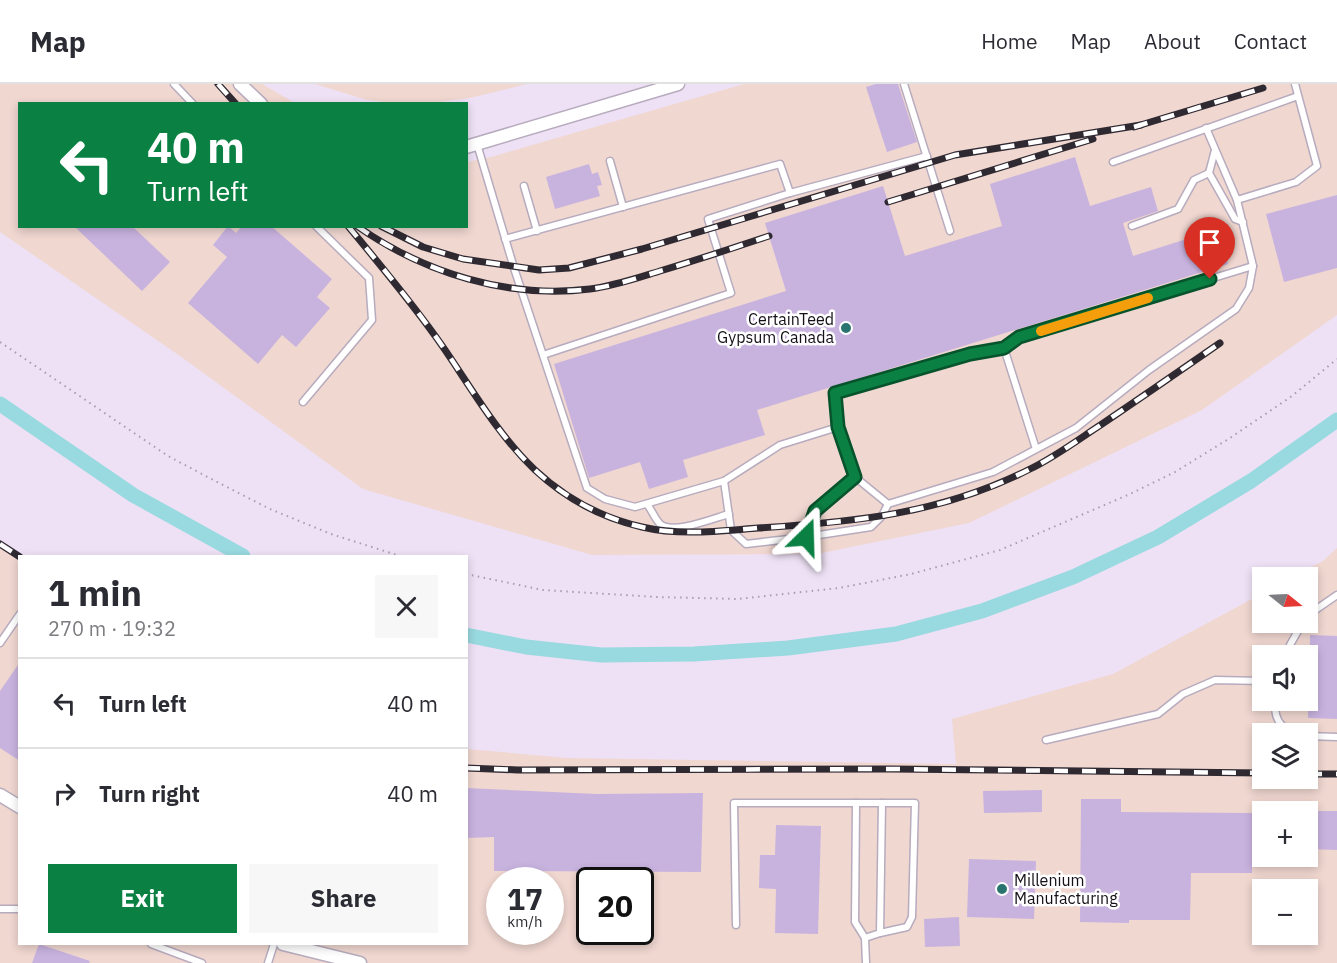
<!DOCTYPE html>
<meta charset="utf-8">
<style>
:root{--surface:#fff;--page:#f7f7f7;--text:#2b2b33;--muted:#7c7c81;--line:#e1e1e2;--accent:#0b8043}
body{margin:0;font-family:"IBM Plex Sans",sans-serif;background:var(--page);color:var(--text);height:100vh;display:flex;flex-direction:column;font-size:22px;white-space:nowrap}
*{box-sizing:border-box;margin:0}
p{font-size:20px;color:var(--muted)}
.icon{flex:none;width:33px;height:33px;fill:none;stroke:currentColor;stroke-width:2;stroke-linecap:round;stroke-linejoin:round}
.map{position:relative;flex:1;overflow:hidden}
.drawer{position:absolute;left:18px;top:471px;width:450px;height:390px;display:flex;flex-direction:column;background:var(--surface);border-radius:0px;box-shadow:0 3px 9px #0003}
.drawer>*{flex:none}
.guide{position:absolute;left:18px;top:18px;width:450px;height:126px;border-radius:0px;box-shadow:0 3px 9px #0003;background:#0b8043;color:#fff;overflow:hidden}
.needle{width:39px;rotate:108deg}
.controls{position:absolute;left:1252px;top:483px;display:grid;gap:12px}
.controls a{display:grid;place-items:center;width:66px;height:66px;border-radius:0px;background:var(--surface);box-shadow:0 3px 9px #0003;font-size:30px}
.speed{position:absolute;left:486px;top:783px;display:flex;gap:12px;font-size:30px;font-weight:700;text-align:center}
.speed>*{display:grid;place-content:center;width:78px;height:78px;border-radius:50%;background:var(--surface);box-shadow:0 3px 9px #0003;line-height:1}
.speed small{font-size:15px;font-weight:400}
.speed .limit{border:3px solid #111;border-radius:9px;background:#fff;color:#111}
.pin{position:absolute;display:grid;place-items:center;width:51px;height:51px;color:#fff;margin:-62px -26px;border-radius:50% 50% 50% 0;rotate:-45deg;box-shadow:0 0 6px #0007}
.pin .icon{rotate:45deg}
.me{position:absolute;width:66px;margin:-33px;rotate:22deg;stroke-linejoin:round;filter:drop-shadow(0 0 4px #0008)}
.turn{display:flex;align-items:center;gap:21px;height:126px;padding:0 30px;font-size:27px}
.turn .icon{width:78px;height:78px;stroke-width:2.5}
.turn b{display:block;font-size:42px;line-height:51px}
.round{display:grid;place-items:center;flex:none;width:63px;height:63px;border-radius:0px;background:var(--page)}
.headline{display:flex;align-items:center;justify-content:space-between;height:102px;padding:0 30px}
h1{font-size:36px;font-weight:800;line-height:45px}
.primary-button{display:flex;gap:12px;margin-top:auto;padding:12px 30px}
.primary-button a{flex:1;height:69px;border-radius:0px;background:var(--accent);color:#fff;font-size:24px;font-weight:800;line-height:69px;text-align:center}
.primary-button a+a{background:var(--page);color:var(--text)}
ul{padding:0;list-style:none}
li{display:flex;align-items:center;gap:18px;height:90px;padding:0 30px;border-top:2px solid var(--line)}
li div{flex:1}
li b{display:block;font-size:22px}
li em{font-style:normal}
header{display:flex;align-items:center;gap:36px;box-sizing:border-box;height:84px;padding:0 30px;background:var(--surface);border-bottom:2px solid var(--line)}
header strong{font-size:28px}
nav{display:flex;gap:33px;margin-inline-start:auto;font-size:21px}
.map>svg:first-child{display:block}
.industrial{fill:#f0d7d0;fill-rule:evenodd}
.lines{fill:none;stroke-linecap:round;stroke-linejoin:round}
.canal{stroke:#99d9e0;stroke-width:15}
.building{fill:#c8b3df}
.lane-casing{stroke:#b7abbe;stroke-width:9}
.street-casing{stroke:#b7abbe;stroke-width:15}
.path{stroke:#a79cac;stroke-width:2;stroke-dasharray:1.5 4.5;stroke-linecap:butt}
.lane{stroke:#fff;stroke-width:6}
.street{stroke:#fff;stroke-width:12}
.rail-casing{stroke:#2f2932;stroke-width:7}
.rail{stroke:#fff;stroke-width:4.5;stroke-dasharray:14;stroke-linecap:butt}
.route-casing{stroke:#07532c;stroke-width:15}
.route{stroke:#0b8043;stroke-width:10}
.slow{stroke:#f59e0b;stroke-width:10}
.poi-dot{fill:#2a7470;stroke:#fff;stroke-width:2}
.labels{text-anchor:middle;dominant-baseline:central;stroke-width:5;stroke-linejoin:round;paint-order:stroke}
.poi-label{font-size:16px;fill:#151017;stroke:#fff;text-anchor:end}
</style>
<header>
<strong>Map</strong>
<nav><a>Home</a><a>Map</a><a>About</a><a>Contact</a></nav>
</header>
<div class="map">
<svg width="1337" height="879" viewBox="0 0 1337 879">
<rect width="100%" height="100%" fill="#eee1f5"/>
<g class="industrial">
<path d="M0 0H262L295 19 20 20V142H466L467 78 491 73 744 0H1337V231L1202 326 969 439 817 470 592 471 363 405 180 272 0 148Z"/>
<path d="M315 0H527L470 14 431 19H393L367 16Z"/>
<path d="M0 462 19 473 20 860H466L467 665 567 674 956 680 952 635 1113 590 1263 509V538H1308V494L1292 493 1323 477 1337 464V879H0ZM1263 572H1308V616H1263ZM1263 650H1308V694H1263ZM1263 728H1308V772H1263ZM500 796H550V848H500ZM590 796H640V848H590ZM1263 806H1308V850H1263Z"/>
</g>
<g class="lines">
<g class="canal">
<path d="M0 320 133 411 243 472"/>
<path d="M466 551 526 563 601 571 694 570 788 564 896 550 982 527 1073 493 1158 453 1251 397 1337 336"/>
</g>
</g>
<g class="building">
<path d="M876 0H898L917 58 887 68 866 3Z"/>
<path d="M1075 73 1090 122 1151 103 1158 127 1123 139 1133 172 1218 145 1228 180 757 326 765 351 683 376 688 393 649 405 640 378 589 394 554 280 786 207 765 139 883 102 905 172 1002 142 990 100Z"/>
<path d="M589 80 592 90 598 88 602 101 597 102 600 112 555 125 546 93Z"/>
<path d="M1337 111V184L1284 198 1266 130Z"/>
<path d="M74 142H132L170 178 142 207Z"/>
<path d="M228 142 236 149 242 142H271L332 195 317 213 330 224 296 263 282 251 258 280 188 219 227 173 213 161Z"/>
<path d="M1310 551 1337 552V635L1308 634Z"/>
<path d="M20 578V677L0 664V607Z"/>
<path d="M466 704 597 710 703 709 701 788 494 787V753L466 754Z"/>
<path d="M1042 706V728L984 729 983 707Z"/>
<path d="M1081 715H1121V728L1253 729 1252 789H1191L1190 836H1129V839L1080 838Z"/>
<path d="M1337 727V766L1308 765V727Z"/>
<path d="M776 741 821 742 818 850 775 849 776 805 759 804 760 771H775Z"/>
<path d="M969 775 1036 777 1034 835 967 833Z"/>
<path d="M959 833 960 862 925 863 924 835Z"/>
<path d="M39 860 90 877 89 879H32Z"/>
</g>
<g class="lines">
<defs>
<g id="lane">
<path d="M174 0 193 20"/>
<path d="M904 0 950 147"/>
<path d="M1206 44 1237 116"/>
<path d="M477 60 514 184 587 404 605 415 635 423 724 397 780 361 838 343"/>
<path d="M1215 66 1209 89 1235 135 1243 138"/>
<path d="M610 77 623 123"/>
<path d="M1113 78 1298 12"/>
<path d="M524 102 537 147"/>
<path d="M1132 142 1178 125 1194 96 1209 89"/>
<path d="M505 155 780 80 790 109 927 72"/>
<path d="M1004 264 1019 253 1253 182"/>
<path d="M543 271 731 209 708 135 790 109"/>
<path d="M303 318 372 236 369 194 316 142"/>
<path d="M1036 365 1004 264 970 270 835 309 838 343 855 393 888 420 993 388 1076 344 1149 286 1236 225 1249 204 1253 182 1237 116 1296 98 1317 82 1295 0"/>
<path d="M724 397 731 446 746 460 806 453 815 427 855 393"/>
<path d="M647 420C651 425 655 435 660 440 673 451 714 434 729 430"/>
<path d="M806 453 871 443 882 432 888 420"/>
<path d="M1308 531 1337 511"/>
<path d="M0 559 20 530"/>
<path d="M1288 572 1290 561 1303 538"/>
<path d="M1276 616C1273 633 1279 642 1294 650"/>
<path d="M1308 652 1337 653"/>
<path d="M1046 656 1158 630 1183 610 1215 596 1263 597"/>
<path d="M856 719 855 838 865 854 866 879"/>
<path d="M0 825H20"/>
<path d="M736 841 734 719H915L912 833 907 843 880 849"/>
<path d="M865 854 880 849 882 719"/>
<path d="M151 860 202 879"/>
<path d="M268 879 274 860"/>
</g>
<g id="street">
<path d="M240 0 261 20"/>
<path d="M466 63 678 0"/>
<path d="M0 711 20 723"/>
<path d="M283 860 360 879"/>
</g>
</defs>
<use href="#lane" class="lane-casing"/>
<use href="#street" class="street-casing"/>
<g class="path">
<path d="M0 258 168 372 219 399 270 425 331 450 400 472"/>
<path d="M466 490 543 506 657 513 738 515 839 504 911 490 1000 466 1130 410 1175 388 1230 354 1292 312 1337 275"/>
</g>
<use href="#lane" class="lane"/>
<use href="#street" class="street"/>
<defs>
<g id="rail">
<path d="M218 0 236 20"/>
<path d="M1134 43 1263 4"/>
<path d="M888 118 1093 55"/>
<path d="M348 142C381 182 414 221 443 263 472 305 498 351 535 386 565 414 602 434 642 443 680 452 719 447 758 444 855 438 941 430 1030 385 1055 373 1079 355 1102 340 1142 313 1181 286 1220 259"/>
<path d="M357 142C424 189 508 215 590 205 614 202 637 194 660 187 697 176 733 164 769 152"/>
<path d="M381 142 423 163 463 175 539 186 569 184 642 165 955 71 1141 41"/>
<path d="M0 460 20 473"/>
<path d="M466 684 518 686 891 685 1263 689"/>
<path d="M1308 690H1337"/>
</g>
</defs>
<use href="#rail" class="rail-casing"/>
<use href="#rail" class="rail"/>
</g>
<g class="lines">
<defs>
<path id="route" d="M806 453 815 427 855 393 838 343 835 309 970 270 1004 264 1019 253 1210 195"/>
</defs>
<use href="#route" class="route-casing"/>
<use href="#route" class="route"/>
<path class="slow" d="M1041 247 1148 214"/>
</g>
<g class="poi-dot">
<circle cx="846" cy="244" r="6"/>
<circle cx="1002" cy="805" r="6"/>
</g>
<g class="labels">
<g class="poi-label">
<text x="834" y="235">CertainTeed<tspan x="834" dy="18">Gypsum Canada</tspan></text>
<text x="1014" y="796" text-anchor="start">Millenium<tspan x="1014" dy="18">Manufacturing</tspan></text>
</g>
</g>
</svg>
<div class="controls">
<a><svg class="needle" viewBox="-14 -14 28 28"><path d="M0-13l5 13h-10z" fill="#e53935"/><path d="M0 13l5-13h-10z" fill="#7c7c81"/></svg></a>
<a><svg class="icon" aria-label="sound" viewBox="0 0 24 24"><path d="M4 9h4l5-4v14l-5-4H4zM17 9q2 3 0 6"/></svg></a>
<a><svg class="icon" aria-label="layers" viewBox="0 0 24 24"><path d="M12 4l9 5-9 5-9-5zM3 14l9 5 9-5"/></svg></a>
<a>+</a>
<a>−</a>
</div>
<div class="speed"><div>17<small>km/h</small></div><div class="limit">20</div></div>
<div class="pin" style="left:1210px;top:195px;background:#d93025"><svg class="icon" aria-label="arrive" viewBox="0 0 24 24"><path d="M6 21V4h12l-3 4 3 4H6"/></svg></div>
<svg class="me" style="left:806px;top:453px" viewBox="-20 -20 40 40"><path d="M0-17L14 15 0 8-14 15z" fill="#0b8043" stroke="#fff" stroke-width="4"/></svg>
<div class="guide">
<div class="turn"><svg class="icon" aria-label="left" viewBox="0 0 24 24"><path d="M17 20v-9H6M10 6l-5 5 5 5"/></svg><div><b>40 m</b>Turn left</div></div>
</div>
<section class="drawer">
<div class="headline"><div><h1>1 min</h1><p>270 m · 19:32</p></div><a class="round"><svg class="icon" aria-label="close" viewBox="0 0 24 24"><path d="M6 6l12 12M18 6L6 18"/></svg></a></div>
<ul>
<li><svg class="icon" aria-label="left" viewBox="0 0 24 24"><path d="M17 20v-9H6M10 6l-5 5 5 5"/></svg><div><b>Turn left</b></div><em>40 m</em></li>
<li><svg class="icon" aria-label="right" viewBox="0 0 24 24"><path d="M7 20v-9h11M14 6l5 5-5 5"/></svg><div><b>Turn right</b></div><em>40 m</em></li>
</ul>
<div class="primary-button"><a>Exit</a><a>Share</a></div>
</section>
</div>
